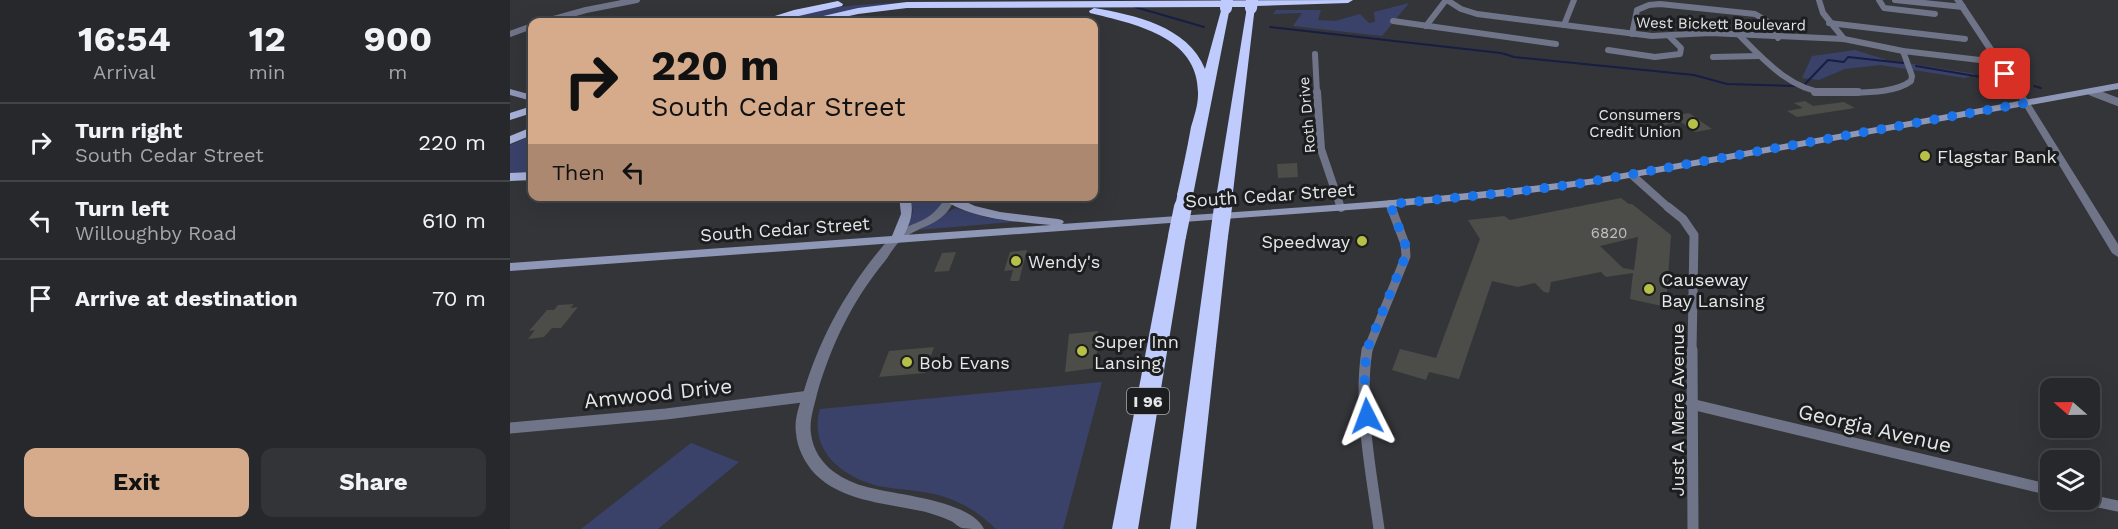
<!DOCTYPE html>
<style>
:root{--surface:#27282b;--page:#333437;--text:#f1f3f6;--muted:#a4a6a9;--line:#434447;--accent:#d6ab8b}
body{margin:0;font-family:"Work Sans",sans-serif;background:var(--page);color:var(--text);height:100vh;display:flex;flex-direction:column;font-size:22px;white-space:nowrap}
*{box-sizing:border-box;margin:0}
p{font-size:20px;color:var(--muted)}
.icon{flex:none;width:33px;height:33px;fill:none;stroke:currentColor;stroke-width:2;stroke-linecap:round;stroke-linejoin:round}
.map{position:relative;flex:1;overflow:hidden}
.panel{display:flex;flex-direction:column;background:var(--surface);width:510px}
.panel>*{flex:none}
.banner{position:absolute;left:18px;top:18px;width:570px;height:183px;border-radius:12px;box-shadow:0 6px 24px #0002,0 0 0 2px var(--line);background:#d6ab8b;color:#111;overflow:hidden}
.needle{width:39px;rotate:290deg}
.fabs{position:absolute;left:1530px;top:378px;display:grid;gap:12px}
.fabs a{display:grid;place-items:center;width:60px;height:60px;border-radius:12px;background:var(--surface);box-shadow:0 6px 24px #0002,0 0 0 2px var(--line);font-size:30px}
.pin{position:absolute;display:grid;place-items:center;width:51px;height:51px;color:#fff;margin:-26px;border-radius:12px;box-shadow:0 3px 9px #0006}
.me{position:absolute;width:66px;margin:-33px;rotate:357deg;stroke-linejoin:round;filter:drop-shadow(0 0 4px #0008)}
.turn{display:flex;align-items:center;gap:21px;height:126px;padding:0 24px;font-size:27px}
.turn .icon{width:78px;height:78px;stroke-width:2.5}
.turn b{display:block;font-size:42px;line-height:51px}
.then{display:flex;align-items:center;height:57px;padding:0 24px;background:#0003;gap:12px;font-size:22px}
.eta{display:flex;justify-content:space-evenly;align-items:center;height:102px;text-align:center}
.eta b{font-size:36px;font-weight:700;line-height:42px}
.primary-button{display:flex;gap:12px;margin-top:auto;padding:12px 24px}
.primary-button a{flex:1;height:69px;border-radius:12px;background:var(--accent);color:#111;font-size:24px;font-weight:700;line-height:69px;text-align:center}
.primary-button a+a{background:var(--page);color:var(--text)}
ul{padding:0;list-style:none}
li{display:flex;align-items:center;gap:18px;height:78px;padding:0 24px;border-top:2px solid var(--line)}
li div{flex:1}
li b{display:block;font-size:22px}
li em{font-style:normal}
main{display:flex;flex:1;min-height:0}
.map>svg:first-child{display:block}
.green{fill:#3a426a}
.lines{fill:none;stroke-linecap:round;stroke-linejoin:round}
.stream{stroke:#181d43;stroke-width:2}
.building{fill:#4c4c48;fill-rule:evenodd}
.minor-far3{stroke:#6f7488;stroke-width:6}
.minor-far2{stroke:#6f7488;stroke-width:8}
.minor-far1{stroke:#6f7488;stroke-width:9}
.minor{stroke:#6f7488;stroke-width:11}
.tertiary{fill:#6f7488;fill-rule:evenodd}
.secondary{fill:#8f97b7;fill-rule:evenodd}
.primary{fill:#a8b2db;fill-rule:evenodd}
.motorway{fill:#bfcbfc;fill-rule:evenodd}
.motorway-bridge-far2{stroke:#bfcbfc;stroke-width:12}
.motorway-bridge-far1{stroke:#bfcbfc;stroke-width:15}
.motorway-bridge{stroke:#bfcbfc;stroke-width:18}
.route{stroke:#1a73e8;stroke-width:10;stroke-dasharray:0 18}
.poi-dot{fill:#b7c148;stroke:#1c1d1e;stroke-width:2}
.labels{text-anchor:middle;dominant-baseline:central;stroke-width:6;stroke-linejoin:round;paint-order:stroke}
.far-street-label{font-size:15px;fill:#e5e6e8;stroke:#1c1d1e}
.far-poi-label{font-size:15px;fill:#e5e6e8;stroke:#1c1d1e;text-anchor:end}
.number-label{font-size:15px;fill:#bfc0c0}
.shield{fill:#1c1d1e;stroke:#a9aaab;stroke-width:1.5}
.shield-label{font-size:16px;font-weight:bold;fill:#e5e6e8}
.poi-label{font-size:18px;fill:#e5e6e8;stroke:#1c1d1e;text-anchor:start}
.street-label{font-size:18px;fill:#e5e6e8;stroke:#1c1d1e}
.near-street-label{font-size:21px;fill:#e5e6e8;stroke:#1c1d1e}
</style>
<main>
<section class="panel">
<div class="eta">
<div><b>16:54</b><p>Arrival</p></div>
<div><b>12</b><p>min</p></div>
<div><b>900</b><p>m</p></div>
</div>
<ul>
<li><svg class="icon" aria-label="right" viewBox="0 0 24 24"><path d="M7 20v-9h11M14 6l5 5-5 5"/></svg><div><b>Turn right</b><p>South Cedar Street</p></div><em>220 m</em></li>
<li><svg class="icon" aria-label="left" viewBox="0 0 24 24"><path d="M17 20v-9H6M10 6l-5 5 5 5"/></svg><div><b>Turn left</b><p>Willoughby Road</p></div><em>610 m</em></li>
<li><svg class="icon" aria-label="arrive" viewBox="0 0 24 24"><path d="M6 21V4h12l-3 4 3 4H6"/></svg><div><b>Arrive at destination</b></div><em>70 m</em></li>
</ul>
<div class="primary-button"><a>Exit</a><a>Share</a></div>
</section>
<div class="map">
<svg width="1608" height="529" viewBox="0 0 1608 529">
<rect width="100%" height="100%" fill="#343539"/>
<g class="green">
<path d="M473 2 403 4 311 18 295 22H258C328 0 400 2 473 2Z"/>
<path d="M899 3 872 36 783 26 792 13 763 14 766 10H811L808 20 825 21 850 14 859 23 865 22 864 12Z"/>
<path d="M1345 50 1377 60 1466 74 1455 78 1370 65 1335 69 1309 80 1292 78 1302 56Z"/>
<path d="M22 135V173H0V145Z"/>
<path d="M400 197H426L434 203 432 209 398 229 403 211Z"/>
<path d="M445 208 478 218 515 221 409 230Z"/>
<path d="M592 382 553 529H486C471 514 452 502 432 496 411 490 389 490 368 486 332 477 298 450 310 409Z"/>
<path d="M181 443 229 462 148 529H71Z"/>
</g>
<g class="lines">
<g class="stream">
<path d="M625 7 694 27"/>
<path d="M760 27 991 53 1004 57 1184 75 1217 84 1286 86"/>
<path d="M1406 66 1483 79"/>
<path d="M1295 84 1318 60 1334 62 1338 57 1393 63"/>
<path d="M1524 86 1531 88"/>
</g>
</g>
<g class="building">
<path d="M1295 101 1303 106 1334 102 1345 108 1287 117 1277 111 1293 108 1284 103Z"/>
<path d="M1157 113 1161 116 1179 113 1202 129 1185 132 1171 122 1154 125 1142 115Z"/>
<path d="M787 163 788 177 768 178 767 164Z"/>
<path d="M1111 198 1119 204H1122L1161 235 1156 307 1120 299 1123 273 1096 277 1091 272 1041 282 1039 293 1034 292 1025 283 1008 287 982 281 949 379 919 372 916 380 882 370 890 349 926 358 970 239 958 220 994 216 1000 220ZM1128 237 1124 270 1113 268 1090 246Z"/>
<path d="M517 250 509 281H500L503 270 494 271 500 252Z"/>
<path d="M446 252 439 271 424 272 432 253Z"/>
<path d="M64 304 60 308 68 307 51 328H42L34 337 18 339 25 330 19 331 37 310H44L48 305Z"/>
<path d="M588 331 586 368 555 372 559 334Z"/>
<path d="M424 347 415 373 369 377 379 351Z"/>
</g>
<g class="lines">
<g class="minor-far3">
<path d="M937 0 951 9 967 14 1142 36 1200 33 1334 39 1393 51 1487 62"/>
<path d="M1309 0 1313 13 1334 39"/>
<path d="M1369 0 1374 8 1425 14"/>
<path d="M1385 0 1453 7"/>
<path d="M883 21 1046 44"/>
<path d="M33 22 76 10 127 0"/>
<path d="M1319 23 1455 39"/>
<path d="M1054 25 1064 0"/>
<path d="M916 26 936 0"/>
<path d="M0 34 22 26"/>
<path d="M1122 34 1127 10 1139 5 1150 4 1245 14 1262 24 1268 38"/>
<path d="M1228 34C1253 59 1280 90 1317 93"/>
<path d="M1098 50 1145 57 1170 54 1171 48 1159 36"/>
<path d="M805 54 807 93"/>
<path d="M1203 57 1249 56"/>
<path d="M1582 92 1586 93"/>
<path d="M1330 93C1351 92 1384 94 1401 81L1402 76 1393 51"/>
</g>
<g class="minor-far2">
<path d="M807 92 811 149 831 208"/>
<path d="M1305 92H1348"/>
<path d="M1582 92 1608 102"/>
<path d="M1122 175 1160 209"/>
<path d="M880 204 882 209"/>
</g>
<g class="minor-far1">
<path d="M1158 207 1173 219 1184 235 1182 352"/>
<path d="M857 352 896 256 895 244 881 207"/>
</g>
<g class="minor">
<path d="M857 350C848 408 861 471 869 529"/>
<path d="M1182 350 1183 529"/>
<path d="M1181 404 1540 490"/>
<path d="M0 428 156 414 300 396"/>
<path d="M1579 500 1608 506"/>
</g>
<g class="tertiary">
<path d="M1444 0H1452L1520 103 1608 244V257L1602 253 1512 103Z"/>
<path d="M439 197 444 200C434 227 406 225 388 243 383 248 379 256 375 261 342 301 321 345 307 394 304 407 299 421 301 434 303 450 312 463 324 472 334 479 345 484 357 487 386 495 460 500 474 529 468 529 458 529 452 528 448 527 445 523 441 521 430 516 418 512 406 510 372 503 331 500 305 474 295 463 287 448 286 433 284 420 289 406 293 394 310 336 339 285 378 240 396 220 418 228 435 198Z"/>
</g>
<g class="secondary">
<path d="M1608 83V89L1086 184 1005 195 880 207 0 271V263L382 236 391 214 389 196H400C404 211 401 222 394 235L541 225C508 222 456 219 429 196H443L465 206 490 212 548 219 552 220 554 222 552 224C730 211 909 202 1086 178Z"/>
<path d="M0 89 22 95V101L0 95Z"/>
</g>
<g class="primary">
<path d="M22 106V113L0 120V113Z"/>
<path d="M22 127V135L0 144V136Z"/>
<path d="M22 172V180L0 181V173Z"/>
</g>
<g class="motorway">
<path d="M843 0 838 3 745 6 723 192 715 197 707 192 737 7H720L683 195 675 200 667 195C672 172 677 150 681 127 684 117 688 105 688 95 690 36 624 24 580 13L579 11 584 8C624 15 678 26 695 69L712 7 397 8 348 14 312 22H294L296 20 348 8 397 2Z"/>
<path d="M328 1 333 4 332 6 263 22H246L284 10Z"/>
<path d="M667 231 673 232 676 236 628 529H602L658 236 661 232Z"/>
<path d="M709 231 715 232 718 236 686 529H660L700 236 703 232Z"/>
</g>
<g class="motorway-bridge-far2">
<path d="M716 8 717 0"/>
<path d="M741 8 742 0"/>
</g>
<g class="motorway-bridge-far1">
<path d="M672 209 675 195"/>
<path d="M713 209 715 192"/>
</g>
<g class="motorway-bridge">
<path d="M667 236 673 207"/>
<path d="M709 236 713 207"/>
</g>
</g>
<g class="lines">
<path class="route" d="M857 416 854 372 858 347 896 255 895 244 880 204 1005 192 1073 183 1516 103 1495 74"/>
</g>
<g class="poi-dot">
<circle cx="1183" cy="124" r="6"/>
<circle cx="1415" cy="156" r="6"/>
<circle cx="852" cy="241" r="6"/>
<circle cx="506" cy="261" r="6"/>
<circle cx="1139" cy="289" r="6"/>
<circle cx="572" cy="351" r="6"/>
<circle cx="397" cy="362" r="6"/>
</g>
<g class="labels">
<g class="far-street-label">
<text transform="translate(1211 24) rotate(1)">West Bickett Boulevard</text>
<text transform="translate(797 115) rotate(-95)">Roth Drive</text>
</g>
<g class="far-poi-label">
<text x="1171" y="115">Consumers<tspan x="1171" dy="17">Credit Union</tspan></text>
</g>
<g class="number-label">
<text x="1099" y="233">6820</text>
</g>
<rect class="shield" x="617" y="388" width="42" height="26" rx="4.5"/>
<g class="shield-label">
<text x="638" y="401">I 96</text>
</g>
<g class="poi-label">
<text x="1427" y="156">Flagstar Bank</text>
<text x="840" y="241" text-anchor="end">Speedway</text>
<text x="518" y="261">Wendy's</text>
<text x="1151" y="279">Causeway<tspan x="1151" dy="21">Bay Lansing</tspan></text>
<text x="584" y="341">Super Inn<tspan x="584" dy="21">Lansing</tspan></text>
<text x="409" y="362">Bob Evans</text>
</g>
<g class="street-label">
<text transform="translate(760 195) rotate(-4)">South Cedar Street</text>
<text transform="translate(275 229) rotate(-4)">South Cedar Street</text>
<text transform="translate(1167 410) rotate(-90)">Just A Mere Avenue</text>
</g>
<g class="near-street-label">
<text transform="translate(148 393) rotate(-6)">Amwood Drive</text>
<text transform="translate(1365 428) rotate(13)">Georgia Avenue</text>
</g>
</g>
</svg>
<div class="fabs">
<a><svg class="needle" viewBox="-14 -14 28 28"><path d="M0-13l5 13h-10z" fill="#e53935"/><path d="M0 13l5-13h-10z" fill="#a4a6a9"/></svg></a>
<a><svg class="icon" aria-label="layers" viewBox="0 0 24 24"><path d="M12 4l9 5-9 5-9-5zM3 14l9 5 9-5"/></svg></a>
</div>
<div class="pin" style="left:1495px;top:74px;background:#d93025"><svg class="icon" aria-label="arrive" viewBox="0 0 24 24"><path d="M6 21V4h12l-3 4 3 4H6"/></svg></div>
<svg class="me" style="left:857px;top:416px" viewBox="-20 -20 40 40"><path d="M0-17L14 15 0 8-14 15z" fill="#1a73e8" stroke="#fff" stroke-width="4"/></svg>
<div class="banner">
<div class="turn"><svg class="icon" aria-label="right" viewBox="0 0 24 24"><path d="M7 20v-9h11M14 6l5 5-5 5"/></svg><div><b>220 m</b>South Cedar Street</div></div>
<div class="then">Then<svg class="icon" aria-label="left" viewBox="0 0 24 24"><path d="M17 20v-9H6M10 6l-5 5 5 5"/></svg></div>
</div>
</div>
</main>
